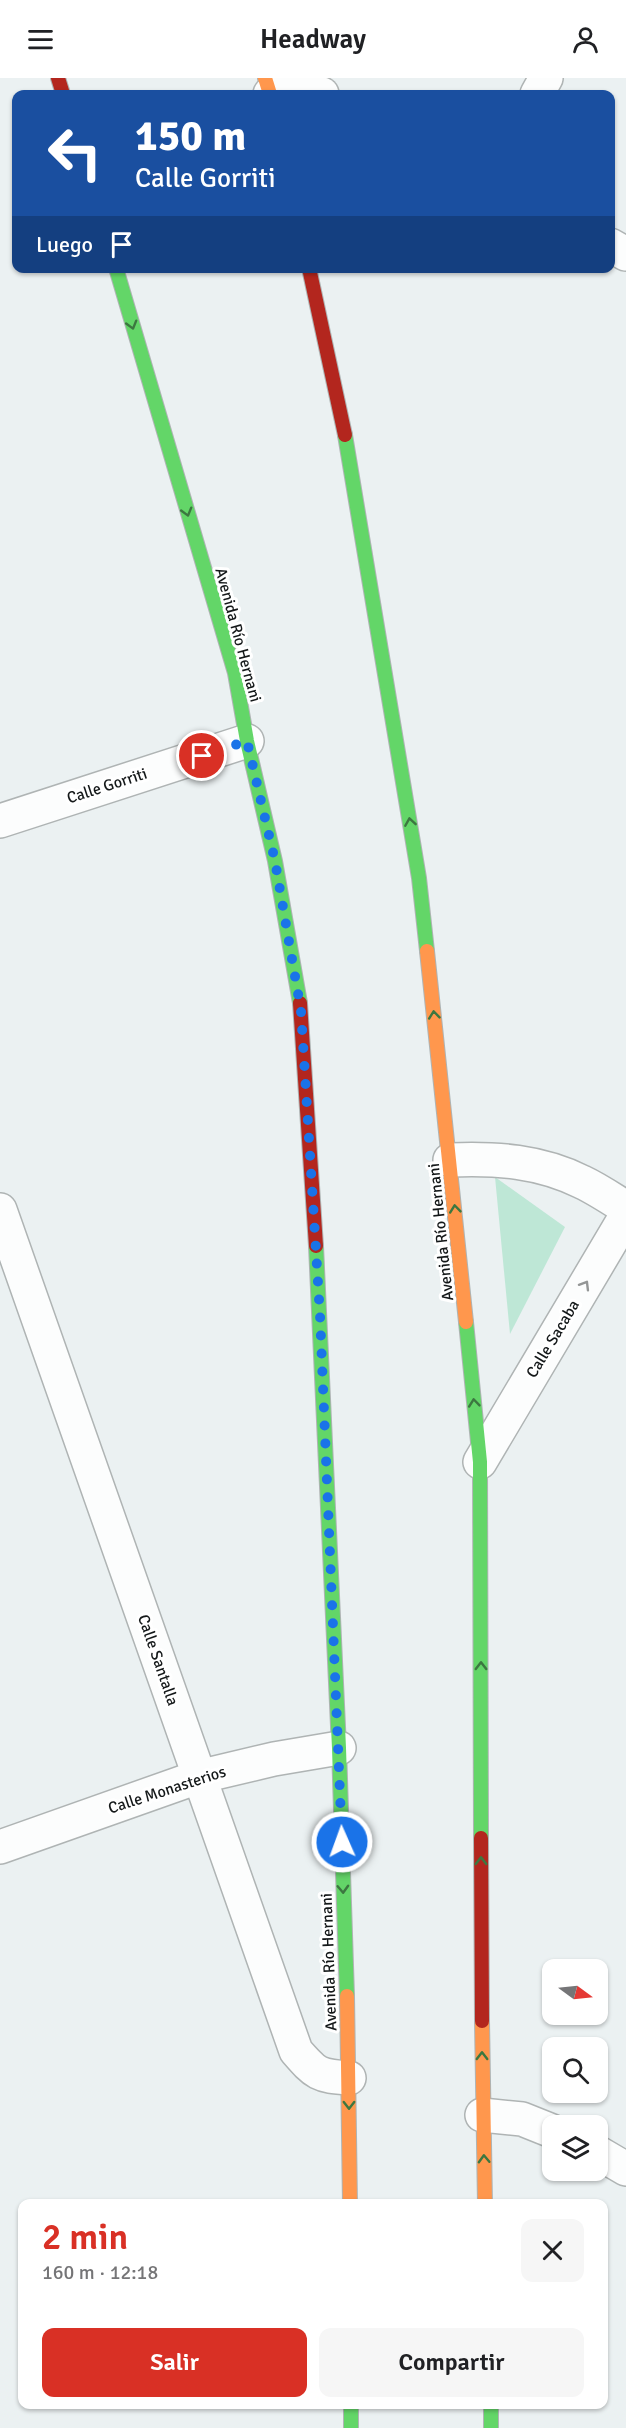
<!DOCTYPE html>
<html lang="es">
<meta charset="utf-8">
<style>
:root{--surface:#fff;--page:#f6f6f6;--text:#202124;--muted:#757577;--accent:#d93025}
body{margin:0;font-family:Signika,sans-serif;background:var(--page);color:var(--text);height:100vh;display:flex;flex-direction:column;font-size:22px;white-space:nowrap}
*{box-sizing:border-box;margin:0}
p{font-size:20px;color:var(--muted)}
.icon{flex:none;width:33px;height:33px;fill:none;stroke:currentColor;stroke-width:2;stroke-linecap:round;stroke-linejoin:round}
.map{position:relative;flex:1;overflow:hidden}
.details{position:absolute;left:18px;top:2121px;width:590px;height:210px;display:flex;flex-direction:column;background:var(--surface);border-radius:12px;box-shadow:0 2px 4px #0004}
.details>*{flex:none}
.hud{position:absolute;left:12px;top:12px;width:603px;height:183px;border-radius:12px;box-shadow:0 2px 4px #0004;background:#1a4fa0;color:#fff;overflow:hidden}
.needle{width:39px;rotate:105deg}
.buttons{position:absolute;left:542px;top:1881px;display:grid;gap:12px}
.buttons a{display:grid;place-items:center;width:66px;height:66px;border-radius:12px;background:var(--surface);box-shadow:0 2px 4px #0004;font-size:30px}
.pin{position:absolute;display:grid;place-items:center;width:51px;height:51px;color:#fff;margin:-26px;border:3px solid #fff;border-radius:50%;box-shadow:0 2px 6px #0007}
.me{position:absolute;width:66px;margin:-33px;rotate:358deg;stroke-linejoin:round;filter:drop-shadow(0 0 4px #0008)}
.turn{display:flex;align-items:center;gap:21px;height:126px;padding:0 24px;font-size:27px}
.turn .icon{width:78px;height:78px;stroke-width:2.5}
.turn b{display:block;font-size:42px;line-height:51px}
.then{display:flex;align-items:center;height:57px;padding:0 24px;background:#0003;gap:12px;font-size:22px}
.round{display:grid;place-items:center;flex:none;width:63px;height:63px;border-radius:12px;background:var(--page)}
.head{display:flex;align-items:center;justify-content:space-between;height:102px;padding:0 24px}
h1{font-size:36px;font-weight:600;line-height:45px;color:var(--accent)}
.button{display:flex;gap:12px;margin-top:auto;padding:12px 24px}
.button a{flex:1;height:69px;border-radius:12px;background:var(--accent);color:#fff;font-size:24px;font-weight:600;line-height:69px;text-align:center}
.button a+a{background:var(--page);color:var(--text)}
header{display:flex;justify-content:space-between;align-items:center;height:78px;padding:0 24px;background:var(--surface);font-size:27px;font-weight:600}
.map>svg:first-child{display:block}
.green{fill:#bee7d6}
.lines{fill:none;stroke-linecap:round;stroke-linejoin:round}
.street-casing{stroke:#afb4b4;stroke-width:36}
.fast-casing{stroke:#afb4b4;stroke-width:16}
.slow-casing{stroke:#afb4b4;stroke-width:16}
.jam-casing{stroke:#afb4b4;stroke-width:16}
.street{stroke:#fcfdfd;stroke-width:33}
.fast{stroke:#63d668;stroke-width:14}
.slow{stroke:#ff974d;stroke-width:14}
.jam{stroke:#b3261e;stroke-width:14}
.oneway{stroke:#3c7740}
.oneway2{stroke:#949696}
.route{stroke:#1a73e8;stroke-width:10;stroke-dasharray:0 18}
.labels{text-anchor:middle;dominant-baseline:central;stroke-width:6;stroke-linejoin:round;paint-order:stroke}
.street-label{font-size:16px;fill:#141819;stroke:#fff}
</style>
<header><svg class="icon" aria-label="menu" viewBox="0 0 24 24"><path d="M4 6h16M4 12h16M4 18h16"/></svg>Headway<svg class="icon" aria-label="person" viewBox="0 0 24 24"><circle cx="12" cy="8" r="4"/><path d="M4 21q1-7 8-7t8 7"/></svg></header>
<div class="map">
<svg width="626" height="2350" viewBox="0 0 626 2350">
<rect width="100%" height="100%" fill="#ebf1f2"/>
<path class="green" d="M495 1099 565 1149 510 1256Z"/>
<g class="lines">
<defs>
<g id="street">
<path d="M270 16H322"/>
<path d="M537 16 546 0"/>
<path d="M610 167 626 176"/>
<path d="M0 743 247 663"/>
<path d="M450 1082C496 1080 540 1083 582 1104 597 1111 612 1121 626 1130"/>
<path d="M0 1132 296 1973C316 1996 318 1998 349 2000"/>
<path d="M480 1384 626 1138"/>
<path d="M0 1769 198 1699 274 1681 339 1670"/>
<path d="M482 2037 522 2041 552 2053"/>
<path d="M597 2074 626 2091"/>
</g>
<g id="fast">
<path d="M116 190 235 595 247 663 275 783 300 925"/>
<path d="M345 357 419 800 427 873"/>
<path d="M316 1168 339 1670 347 1918"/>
<path d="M466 1244 480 1384 481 1760"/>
<path d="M351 2326V2350"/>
<path d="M491 2326V2350"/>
</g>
<g id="slow">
<path d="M265 0 270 16"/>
<path d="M427 873 466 1244"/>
<path d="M347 1918 350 2126"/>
<path d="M482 1943 485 2126"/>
</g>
<g id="jam">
<path d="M58 0 63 16"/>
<path d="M309 190 345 357"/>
<path d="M300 925 316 1168"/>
<path d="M481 1760 482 1943"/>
</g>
</defs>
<use href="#street" class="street-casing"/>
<use href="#fast" class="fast-casing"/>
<use href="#slow" class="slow-casing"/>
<use href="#jam" class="jam-casing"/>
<use href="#street" class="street"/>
<use href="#fast" class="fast"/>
<use href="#slow" class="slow"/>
<use href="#jam" class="jam"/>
</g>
<defs><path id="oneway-chevron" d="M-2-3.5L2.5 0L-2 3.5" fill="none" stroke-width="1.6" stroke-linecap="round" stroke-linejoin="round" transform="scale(1.5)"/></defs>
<g class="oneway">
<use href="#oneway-chevron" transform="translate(132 247) rotate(74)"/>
<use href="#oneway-chevron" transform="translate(187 434) rotate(74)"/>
<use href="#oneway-chevron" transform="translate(410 744) rotate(-99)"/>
<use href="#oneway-chevron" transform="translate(434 937) rotate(-96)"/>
<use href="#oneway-chevron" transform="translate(455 1131) rotate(-96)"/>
<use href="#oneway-chevron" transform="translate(474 1325) rotate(-96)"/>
<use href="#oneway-chevron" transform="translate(481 1588) rotate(-90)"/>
<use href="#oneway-chevron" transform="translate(481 1783) rotate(-90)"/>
<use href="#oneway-chevron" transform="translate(343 1811) rotate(88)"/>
<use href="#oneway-chevron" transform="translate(482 1978) rotate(-90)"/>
<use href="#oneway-chevron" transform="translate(349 2027) rotate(90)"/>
<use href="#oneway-chevron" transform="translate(484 2081) rotate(-92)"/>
</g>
<use class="oneway2" href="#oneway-chevron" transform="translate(585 1207) rotate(-59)"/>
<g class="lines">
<path class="route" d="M202 678 247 663 275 783 301 933 320 1237 342 1764"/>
</g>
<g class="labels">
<g class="street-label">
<text transform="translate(238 557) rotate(75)">Avenida Río Hernani</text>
<text transform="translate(107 708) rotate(-18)">Calle Gorriti</text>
<text transform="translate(441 1154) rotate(-96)">Avenida Río Hernani</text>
<text transform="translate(553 1261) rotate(-59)">Calle Sacaba</text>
<text transform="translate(158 1582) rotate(71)">Calle Santalla</text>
<text transform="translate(167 1712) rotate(-18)">Calle Monasterios</text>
<text transform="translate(329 1884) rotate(-92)">Avenida Río Hernani</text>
</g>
</g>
</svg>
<div class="buttons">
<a><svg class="needle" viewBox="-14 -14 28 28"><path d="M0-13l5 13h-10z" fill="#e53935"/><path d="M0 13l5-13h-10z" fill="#757577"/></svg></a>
<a><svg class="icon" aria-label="search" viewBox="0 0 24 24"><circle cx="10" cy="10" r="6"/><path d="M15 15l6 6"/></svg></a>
<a><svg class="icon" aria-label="layers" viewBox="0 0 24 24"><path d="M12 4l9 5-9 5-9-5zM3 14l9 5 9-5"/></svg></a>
</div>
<div class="pin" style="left:202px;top:678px;background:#d93025"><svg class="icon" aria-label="arrive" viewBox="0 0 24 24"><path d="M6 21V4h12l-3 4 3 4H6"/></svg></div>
<svg class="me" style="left:342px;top:1764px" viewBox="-20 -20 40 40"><circle r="17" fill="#1a73e8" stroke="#fff" stroke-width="3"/><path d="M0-11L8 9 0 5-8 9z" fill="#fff"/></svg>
<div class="hud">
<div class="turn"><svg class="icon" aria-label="left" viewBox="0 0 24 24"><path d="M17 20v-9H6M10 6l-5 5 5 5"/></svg><div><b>150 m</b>Calle Gorriti</div></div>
<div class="then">Luego<svg class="icon" aria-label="arrive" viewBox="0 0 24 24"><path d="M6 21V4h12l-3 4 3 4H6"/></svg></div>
</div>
<section class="details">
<div class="head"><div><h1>2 min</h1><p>160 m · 12:18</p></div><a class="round"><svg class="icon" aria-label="close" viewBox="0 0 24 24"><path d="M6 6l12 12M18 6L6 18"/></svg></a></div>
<div class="button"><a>Salir</a><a>Compartir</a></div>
</section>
</div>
